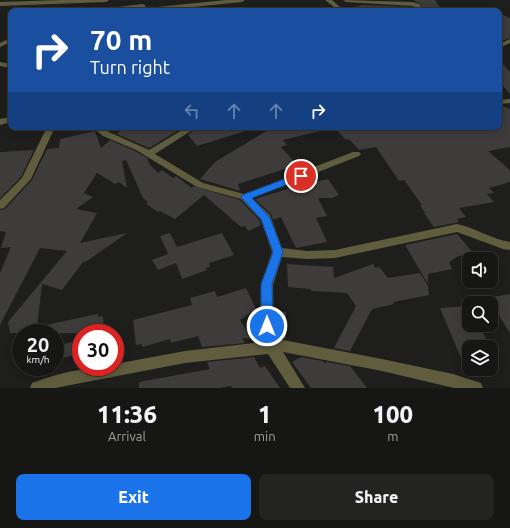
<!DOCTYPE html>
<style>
:root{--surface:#161615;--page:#232322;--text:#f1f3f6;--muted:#9e9fa0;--line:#353534;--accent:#1a73e8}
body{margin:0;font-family:Ubuntu,sans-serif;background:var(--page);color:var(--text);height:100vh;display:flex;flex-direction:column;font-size:15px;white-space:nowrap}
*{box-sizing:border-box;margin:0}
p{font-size:13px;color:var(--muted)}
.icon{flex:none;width:22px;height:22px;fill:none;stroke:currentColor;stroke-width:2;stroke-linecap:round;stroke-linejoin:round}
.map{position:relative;height:388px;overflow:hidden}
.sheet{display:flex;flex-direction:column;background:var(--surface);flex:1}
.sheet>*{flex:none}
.top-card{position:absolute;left:8px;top:8px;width:494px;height:122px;border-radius:8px;box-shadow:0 2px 10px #0003,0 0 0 1px var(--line);background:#1a4fa0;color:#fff;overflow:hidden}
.buttons{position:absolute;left:462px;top:252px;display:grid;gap:8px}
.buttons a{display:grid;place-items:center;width:36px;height:36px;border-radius:8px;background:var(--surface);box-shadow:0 2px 10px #0003,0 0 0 1px var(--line);font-size:20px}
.speed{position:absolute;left:12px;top:324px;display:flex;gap:8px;font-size:20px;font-weight:700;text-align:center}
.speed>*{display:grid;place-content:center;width:52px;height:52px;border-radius:50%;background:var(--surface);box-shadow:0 2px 10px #0003,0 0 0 1px var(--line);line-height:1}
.speed small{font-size:10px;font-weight:400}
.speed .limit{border:6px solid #d22;background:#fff;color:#111}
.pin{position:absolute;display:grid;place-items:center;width:34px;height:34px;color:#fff;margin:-17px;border:2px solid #fff;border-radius:50%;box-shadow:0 1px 4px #0007}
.me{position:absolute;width:44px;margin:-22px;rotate:0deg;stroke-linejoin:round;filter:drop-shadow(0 0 3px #0008)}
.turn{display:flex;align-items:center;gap:14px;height:84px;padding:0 16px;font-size:18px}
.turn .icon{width:52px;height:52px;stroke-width:2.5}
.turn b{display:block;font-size:28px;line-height:34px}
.lanes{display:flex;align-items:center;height:38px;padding:0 16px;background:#0003;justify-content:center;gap:20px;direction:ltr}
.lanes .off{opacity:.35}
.eta{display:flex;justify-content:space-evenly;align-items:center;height:68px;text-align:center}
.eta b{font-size:24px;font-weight:800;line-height:28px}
.primary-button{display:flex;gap:8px;margin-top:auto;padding:8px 16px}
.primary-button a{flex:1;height:46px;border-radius:8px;background:var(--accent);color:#fff;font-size:16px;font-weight:800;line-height:46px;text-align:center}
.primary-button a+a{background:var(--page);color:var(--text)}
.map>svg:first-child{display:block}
.building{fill:#3d3c3a}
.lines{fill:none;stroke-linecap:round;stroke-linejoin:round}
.minor{fill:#605c3e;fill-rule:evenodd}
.route{fill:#1a73e8;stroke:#114b97}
</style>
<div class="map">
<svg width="510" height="388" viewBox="0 0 510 388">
<rect width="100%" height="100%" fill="#1e1e1c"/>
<g class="building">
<path d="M396 0H435L442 11H426L419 3 413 0Z"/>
<path d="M363 5 412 7 417 11H355L354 7Z"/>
<path d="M499 13 510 18V38L499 42Z"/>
<path d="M499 60 510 72V94L499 81Z"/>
<path d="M499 105 510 109V147L488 151 510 170V182L489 188 494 193 487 194 494 202 459 208 466 217 457 219 459 222 434 227 424 213H425L420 205H422L404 180 399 181 376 147 359 150 349 139 346 140 334 127H499Z"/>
<path d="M124 127H184L149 148 117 134Z"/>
<path d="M198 127H248L249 130 197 146 188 135Z"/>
<path d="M273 127H319L320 131 283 140 287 145 281 147 297 165 238 184 240 191 200 179 215 162Z"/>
<path d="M95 131 101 148 110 140 135 151 147 158 150 165 158 173 162 170 173 178 176 176 192 188 193 186 240 200 260 221 261 225 248 231 245 226 241 227 204 195 175 219 160 211 158 212 146 204 148 202 143 198 126 160 122 161 127 188 119 182 115 184 97 173 84 193 93 197 76 209 97 213 80 243 127 233 87 261 83 262 62 290 42 284 37 327 97 314 98 317 103 316 104 331 89 333H10L8 322 67 251 40 248 0 325V273L11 247 1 248 6 232 0 231V210L5 209 32 180 47 149 59 148 60 139Z"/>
<path d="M34 150 21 177 0 198V152Z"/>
<path d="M328 179 339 195 332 198H318L327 216 316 218 327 242 296 248 281 217 273 220 271 214 255 199 291 188 294 191 316 186 315 182Z"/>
<path d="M170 233 177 247 222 233 234 255 209 263 210 267 206 268 207 270 182 279 176 263 158 270 152 260 168 254 160 236Z"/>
<path d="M457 234 474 254 458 256 449 262 452 269 428 274V284L405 245Z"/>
<path d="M287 264 333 267 334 278 373 264 375 268 379 267 388 278 420 273 428 286 429 295 393 302 394 304 372 309 350 351 334 348 356 306 347 293 312 291 310 289 288 287Z"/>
<path d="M246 288 256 309 240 320 252 339 242 338 245 343 202 347 198 336 171 343 170 339 142 347V344L136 345 133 320 192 305 190 298 215 291 217 297Z"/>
<path d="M510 294V333L491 303 486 298Z"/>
<path d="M469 306V325H479L490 347H469V377L440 308Z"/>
<path d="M275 312H286V339H276Z"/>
<path d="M81 340V353L55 360V346Z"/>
<path d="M254 357 260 368 265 366 280 388H232L231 386 220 388H139V382L210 369 207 362Z"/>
<path d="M301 357 323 361 325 364 326 362 350 366 367 388H311L292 362Z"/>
</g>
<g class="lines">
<g class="minor">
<path d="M61 0H109L106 2 0 6V2Z"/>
<path d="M226 0H245L242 2 154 11H134L137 9Z"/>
<path d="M325 0H332L340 7 336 11H330L334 7Z"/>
<path d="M343 0 413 2 419 4 425 11H419L413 6 346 2Z"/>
<path d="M143 4 146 6 145 7 116 11H98L101 9Z"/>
<path d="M11 38V42L0 47V43Z"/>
<path d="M510 39V43L499 48V44Z"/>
<path d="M0 62 11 64V68L0 66Z"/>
<path d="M510 99V103L499 104V100Z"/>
<path d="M11 117V122L0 125V119Z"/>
<path d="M47 127H55L31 179 4 208 0 209V200L22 178Z"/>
<path d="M92 127H102L109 132 149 150 187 127H197L155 154 203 183 244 194 353 152H359L361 154 359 156 252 198 270 215 282 248 307 251 335 250 457 224C476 228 491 239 510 242V250L503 249 457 232 335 258 307 259 282 257 273 285 274 337 275 341 283 340 382 359 453 374 481 383 483 388H454L382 371 283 352 305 388H290L268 354 185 363 55 388H30L32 383C58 373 86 367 115 367V364L185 351 262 342 260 337 261 285 272 252 261 220 241 199 197 187 136 150 103 136Z"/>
</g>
</g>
<path class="route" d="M301 173 305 176 304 178 252 198 270 218 283 252 272 284 273 326 271 329 267 331 263 329 261 326V284L273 252 261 219 241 197 242 195Z"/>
</svg>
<div class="buttons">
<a><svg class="icon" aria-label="sound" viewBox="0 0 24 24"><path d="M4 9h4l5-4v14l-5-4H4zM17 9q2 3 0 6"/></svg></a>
<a><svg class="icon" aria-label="search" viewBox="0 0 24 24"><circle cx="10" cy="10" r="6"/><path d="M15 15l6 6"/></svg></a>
<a><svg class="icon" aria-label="layers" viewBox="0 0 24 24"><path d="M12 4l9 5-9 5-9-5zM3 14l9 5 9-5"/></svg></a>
</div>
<div class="speed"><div>20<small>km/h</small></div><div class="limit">30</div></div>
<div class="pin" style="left:301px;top:176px;background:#d93025"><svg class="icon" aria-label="arrive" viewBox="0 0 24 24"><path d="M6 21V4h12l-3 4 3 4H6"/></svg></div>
<svg class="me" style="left:267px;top:326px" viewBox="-20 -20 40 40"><circle r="17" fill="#1a73e8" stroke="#fff" stroke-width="3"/><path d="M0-11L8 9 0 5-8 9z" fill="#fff"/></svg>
<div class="top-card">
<div class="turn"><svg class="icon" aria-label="right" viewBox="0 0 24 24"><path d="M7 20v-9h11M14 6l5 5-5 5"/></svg><div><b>70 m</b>Turn right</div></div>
<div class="lanes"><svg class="icon off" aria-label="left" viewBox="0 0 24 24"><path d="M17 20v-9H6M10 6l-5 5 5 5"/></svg><svg class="icon off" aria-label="ahead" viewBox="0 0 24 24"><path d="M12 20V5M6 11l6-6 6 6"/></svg><svg class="icon off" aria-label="ahead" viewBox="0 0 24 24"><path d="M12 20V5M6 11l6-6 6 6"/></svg><svg class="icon" aria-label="right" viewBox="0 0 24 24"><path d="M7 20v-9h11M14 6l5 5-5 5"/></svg></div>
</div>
</div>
<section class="sheet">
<div class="eta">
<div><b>11:36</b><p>Arrival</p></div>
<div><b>1</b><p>min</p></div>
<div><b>100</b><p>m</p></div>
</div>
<div class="primary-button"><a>Exit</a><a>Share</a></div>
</section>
